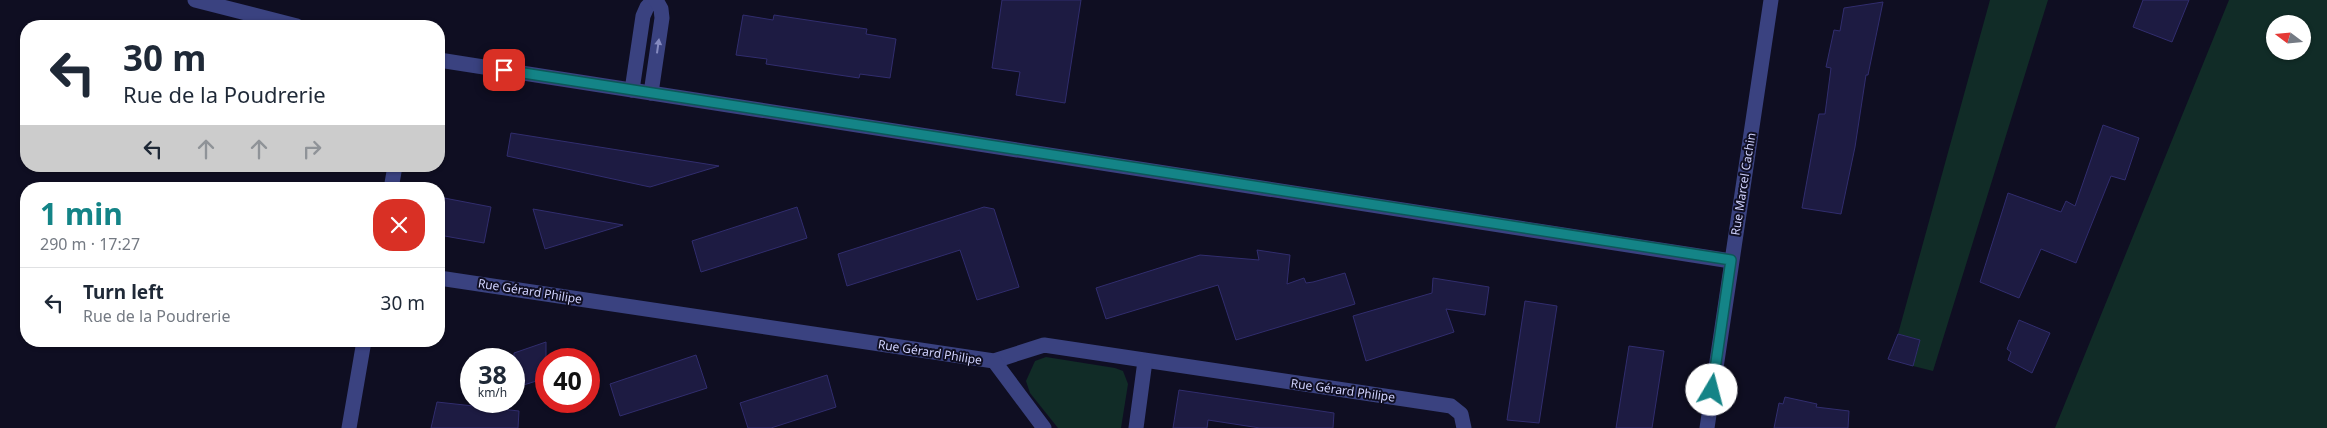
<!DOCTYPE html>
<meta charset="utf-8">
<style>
:root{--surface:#fff;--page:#f6f6f7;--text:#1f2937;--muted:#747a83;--line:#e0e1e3;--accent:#148487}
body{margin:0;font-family:"Noto Sans",sans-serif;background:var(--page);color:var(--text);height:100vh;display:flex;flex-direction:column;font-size:19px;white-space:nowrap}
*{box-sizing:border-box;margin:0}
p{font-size:16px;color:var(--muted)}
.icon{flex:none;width:28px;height:28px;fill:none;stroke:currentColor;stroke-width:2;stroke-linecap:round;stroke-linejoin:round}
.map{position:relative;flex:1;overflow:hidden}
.panel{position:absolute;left:20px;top:182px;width:425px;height:165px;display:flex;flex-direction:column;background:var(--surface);border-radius:20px;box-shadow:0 1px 4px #0004}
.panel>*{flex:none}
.banner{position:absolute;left:20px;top:20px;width:425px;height:152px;border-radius:20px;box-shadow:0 1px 4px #0004;background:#fff;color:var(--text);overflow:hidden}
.needle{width:32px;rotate:286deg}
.fabs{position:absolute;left:2266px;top:15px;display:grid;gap:10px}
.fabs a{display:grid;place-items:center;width:45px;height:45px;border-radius:50%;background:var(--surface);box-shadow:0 1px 4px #0004;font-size:25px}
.speed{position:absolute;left:460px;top:348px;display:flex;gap:10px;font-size:25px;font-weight:700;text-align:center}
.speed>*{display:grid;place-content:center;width:65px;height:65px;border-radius:50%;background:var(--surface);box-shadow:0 1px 4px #0004;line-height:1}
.speed small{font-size:12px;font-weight:400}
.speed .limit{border:8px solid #d22;background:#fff;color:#111}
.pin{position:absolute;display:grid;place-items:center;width:42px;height:42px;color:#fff;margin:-21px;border-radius:10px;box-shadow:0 2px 8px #0006}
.me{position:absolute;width:55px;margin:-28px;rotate:8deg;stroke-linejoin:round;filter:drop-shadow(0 0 4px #0008)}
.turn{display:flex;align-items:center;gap:18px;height:105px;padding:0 20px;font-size:22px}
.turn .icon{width:65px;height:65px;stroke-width:2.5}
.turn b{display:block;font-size:35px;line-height:42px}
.lanes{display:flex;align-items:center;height:48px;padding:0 20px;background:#0003;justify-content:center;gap:25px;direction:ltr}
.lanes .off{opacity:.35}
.round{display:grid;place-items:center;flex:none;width:52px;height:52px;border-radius:20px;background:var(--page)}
.summary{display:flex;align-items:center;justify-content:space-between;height:85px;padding:0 20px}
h1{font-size:30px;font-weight:700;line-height:38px;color:var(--accent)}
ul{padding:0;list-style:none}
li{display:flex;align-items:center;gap:15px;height:70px;padding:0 20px;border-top:1px solid var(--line)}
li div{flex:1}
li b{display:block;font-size:19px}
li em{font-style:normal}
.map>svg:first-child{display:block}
.green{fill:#112c27;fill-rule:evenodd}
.building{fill:#1d1b42;stroke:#312d6e}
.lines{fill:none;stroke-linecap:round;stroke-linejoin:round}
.minor{stroke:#3a4280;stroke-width:15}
.oneway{fill:#858abf}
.route-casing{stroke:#0d5658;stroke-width:12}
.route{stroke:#148487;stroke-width:9}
.labels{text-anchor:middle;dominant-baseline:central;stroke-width:4;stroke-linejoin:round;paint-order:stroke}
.street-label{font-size:12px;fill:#d0d2fe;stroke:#0f0e22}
</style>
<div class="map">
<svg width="2327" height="428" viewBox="0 0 2327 428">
<rect width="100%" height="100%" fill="#0f0e22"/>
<g class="green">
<path d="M1990 0H2048L1933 371 1913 366 1920 340 1898 334Z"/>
<path d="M2229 0H2327V428H2055ZM2275 24H2302V51H2275Z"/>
<path d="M1046 357 1115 368 1123 371 1128 384 1121 428H1058L1030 393 1026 381 1035 361Z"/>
</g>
<g class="building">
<path d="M1002 0H1081L1065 103 1016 95 1020 72 992 68Z"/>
<path d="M2143 0H2189L2172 42 2133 27Z"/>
<path d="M1883 2 1868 75H1866L1855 147 1841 214 1802 208 1819 114H1825L1831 68 1826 67 1834 30 1840 31 1844 8Z"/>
<path d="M743 15 773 20 774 15 867 29 866 34 896 39 890 78 860 74 859 78 766 64 767 59 736 55Z"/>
<path d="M2103 125 2139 138 2125 180 2111 176 2076 263 2041 249 2019 298 1980 282 2008 193 2061 212 2066 201 2075 206Z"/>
<path d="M511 133 574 143 719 166 650 187 507 156Z"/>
<path d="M439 197 491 207 484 243 439 235Z"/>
<path d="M797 207 807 238 701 272 692 241Z"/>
<path d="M984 207 994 209 1019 287 977 300 960 250 847 286 838 254Z"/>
<path d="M533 209 623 225 545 249Z"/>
<path d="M1257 250 1290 255 1287 284 1304 278 1306 283 1313 282 1345 273 1355 304 1236 340 1218 285 1106 319 1096 288 1200 255 1259 260Z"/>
<path d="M1433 278 1489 287 1485 315 1446 309 1454 332 1366 361 1353 316 1432 293Z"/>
<path d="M1525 301 1557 306 1539 423 1507 420Z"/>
<path d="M2019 320 2050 333 2032 373 2008 360 2011 352 2007 349Z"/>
<path d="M1898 334 1920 340 1913 366 1888 359Z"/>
<path d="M546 342V378L514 388V353Z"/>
<path d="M1629 346 1664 351 1652 428H1616Z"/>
<path d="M696 355 707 388 620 416 610 384Z"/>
<path d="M827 375 836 407 771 428H748L740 403Z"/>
<path d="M1179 390 1334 413 1333 428H1260L1208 420 1207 428H1173Z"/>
<path d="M1785 397 1817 404 1816 407 1849 411 1848 428H1774L1779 403 1783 404Z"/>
<path d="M437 402 519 411 518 428H431Z"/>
</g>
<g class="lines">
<g class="minor">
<path d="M195 0 297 26"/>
<path d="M439 60 1731 261"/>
<path d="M632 90 643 16 647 7 654 0"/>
<path d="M651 93 662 18 661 9 656 0"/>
<path d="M391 189 395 166"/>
<path d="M439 278 994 361 1044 345 1451 406 1461 414 1464 428"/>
<path d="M994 361 1044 428"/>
<path d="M349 428 364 341"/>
<path d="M1136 428 1145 361"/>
<path d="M1707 428 1771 0"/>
</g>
</g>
<defs><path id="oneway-solid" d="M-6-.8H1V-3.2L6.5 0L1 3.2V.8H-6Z" transform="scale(1.25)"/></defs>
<use class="oneway" href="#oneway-solid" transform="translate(658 46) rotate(-82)"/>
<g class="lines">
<defs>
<path id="route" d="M504 70 1731 260 1712 390"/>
</defs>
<use href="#route" class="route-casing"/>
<use href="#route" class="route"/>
</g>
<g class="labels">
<g class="street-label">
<text transform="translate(1743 184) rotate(-81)">Rue Marcel Cachin</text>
<text transform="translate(530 291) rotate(9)">Rue Gérard Philipe</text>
<text transform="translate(930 352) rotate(9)">Rue Gérard Philipe</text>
<text transform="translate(1343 390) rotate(8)">Rue Gérard Philipe</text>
</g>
</g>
</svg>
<div class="fabs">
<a><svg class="needle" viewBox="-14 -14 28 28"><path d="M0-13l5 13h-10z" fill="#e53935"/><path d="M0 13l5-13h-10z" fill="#747a83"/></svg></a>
</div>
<div class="speed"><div>38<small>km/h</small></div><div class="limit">40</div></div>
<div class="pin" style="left:504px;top:70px;background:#d93025"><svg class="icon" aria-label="arrive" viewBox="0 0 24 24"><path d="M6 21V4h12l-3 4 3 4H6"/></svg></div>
<svg class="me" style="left:1712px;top:390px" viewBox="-20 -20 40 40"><circle r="19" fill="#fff"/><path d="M0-13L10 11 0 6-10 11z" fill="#148487"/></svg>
<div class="banner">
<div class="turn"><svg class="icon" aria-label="left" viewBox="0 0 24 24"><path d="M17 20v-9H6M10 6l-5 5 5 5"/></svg><div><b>30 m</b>Rue de la Poudrerie</div></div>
<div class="lanes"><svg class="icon" aria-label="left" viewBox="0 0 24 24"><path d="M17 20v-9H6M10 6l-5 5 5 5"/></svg><svg class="icon off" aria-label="ahead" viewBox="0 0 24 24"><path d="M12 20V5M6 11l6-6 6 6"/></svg><svg class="icon off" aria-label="ahead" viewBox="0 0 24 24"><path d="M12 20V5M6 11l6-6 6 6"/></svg><svg class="icon off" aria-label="right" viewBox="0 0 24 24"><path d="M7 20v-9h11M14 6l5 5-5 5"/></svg></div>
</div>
<section class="panel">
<div class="summary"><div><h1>1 min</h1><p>290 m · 17:27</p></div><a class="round" style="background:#d93025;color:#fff"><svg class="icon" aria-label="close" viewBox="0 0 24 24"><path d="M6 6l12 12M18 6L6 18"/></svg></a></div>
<ul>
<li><svg class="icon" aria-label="left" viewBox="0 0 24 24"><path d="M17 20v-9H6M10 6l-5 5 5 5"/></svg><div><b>Turn left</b><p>Rue de la Poudrerie</p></div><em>30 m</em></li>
</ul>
</section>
</div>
